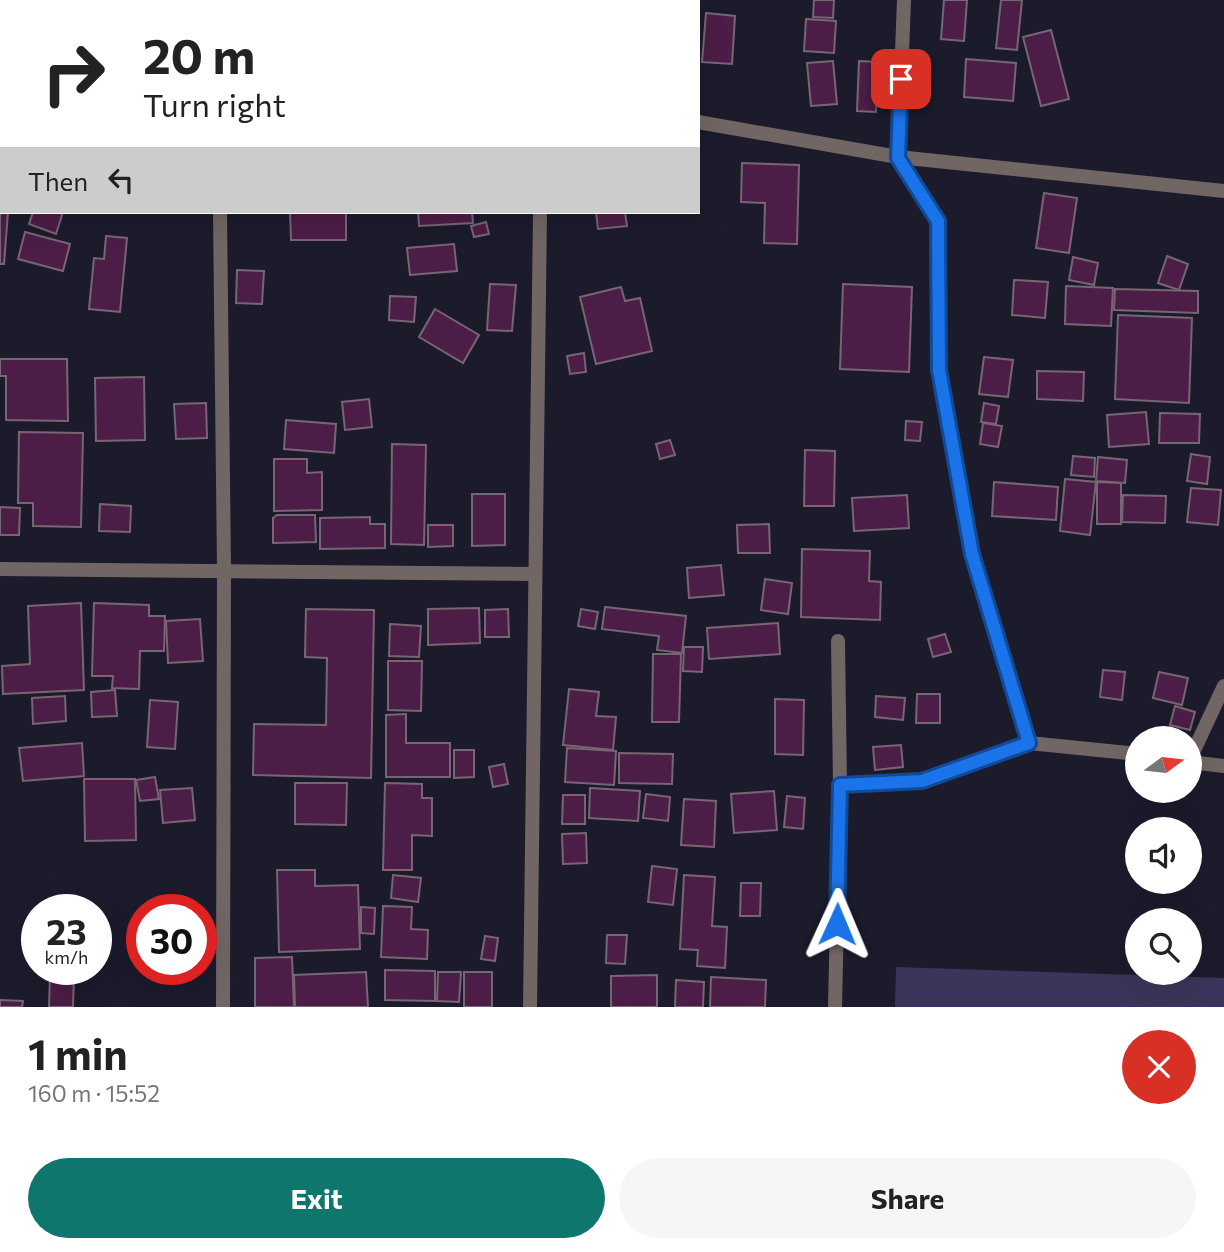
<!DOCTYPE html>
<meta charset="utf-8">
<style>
:root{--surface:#fff;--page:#f6f6f6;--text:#222;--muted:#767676;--accent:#0f766e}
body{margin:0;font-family:Commissioner,sans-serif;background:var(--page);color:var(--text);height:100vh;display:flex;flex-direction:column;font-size:26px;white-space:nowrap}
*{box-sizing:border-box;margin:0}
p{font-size:23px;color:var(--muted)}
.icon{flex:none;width:38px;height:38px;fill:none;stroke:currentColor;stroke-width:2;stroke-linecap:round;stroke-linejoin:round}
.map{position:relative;height:1007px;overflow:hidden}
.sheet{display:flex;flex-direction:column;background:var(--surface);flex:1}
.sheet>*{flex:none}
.guide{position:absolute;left:0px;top:0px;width:700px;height:214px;box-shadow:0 7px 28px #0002;background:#fff;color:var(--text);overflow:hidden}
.needle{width:46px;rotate:75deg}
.controls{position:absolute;left:1125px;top:726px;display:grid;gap:14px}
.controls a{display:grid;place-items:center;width:77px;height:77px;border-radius:50%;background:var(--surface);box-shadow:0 7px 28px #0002;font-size:35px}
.speed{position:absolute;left:21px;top:894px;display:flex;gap:14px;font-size:35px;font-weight:700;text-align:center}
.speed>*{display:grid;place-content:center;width:91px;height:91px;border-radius:50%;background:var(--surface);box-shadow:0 7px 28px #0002;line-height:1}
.speed small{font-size:18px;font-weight:400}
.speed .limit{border:10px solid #d22;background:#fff;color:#111}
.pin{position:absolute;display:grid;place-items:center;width:60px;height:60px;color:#fff;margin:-30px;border-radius:14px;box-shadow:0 4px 10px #0006}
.me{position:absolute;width:77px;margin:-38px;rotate:1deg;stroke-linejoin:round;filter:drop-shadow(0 0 5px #0008)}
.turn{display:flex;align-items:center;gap:24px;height:147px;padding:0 28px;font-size:32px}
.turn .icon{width:91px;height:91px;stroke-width:2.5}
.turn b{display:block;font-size:49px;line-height:60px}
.then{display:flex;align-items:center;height:66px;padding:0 28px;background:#0003;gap:14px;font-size:26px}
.round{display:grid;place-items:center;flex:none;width:74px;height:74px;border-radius:37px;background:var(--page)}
.headline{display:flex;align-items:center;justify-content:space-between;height:119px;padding:0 28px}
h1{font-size:42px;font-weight:700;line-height:52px}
.action{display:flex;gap:14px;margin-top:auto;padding:14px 28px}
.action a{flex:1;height:80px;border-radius:42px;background:var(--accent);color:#fff;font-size:28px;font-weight:700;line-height:80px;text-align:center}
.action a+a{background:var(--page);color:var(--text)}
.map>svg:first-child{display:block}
.green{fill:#3a365b}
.building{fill:#4c1d46;stroke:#776573;stroke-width:2}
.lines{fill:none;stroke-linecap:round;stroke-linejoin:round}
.minor{stroke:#716664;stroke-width:14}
.route-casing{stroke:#114b97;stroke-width:18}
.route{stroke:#1a73e8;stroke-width:12}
</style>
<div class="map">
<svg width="1224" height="1007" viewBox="0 0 1224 1007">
<rect width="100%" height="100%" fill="#1c1b2c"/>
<path class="green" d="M896 967 1224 978V1007H895Z"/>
<g class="building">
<path d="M814 0H834L833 18 813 17Z"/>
<path d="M944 0H967L964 41 941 39Z"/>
<path d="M1001 0H1022L1017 50 996 48Z"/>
<path d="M706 13 735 16 732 64 702 62Z"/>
<path d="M806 19 836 21 834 53 804 51Z"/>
<path d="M1051 30 1069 99 1041 106 1023 37Z"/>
<path d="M966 59 1016 63 1013 101 964 97Z"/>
<path d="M833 61 837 104 811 106 807 63Z"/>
<path d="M859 61 878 62 876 112 857 111Z"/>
<path d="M742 163 799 165 797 244 764 243 765 203 741 202Z"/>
<path d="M1044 193 1077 198 1069 253 1036 248Z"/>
<path d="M0 196 2 212H8L4 264H0Z"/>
<path d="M33 212H63L56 234 29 224Z"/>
<path d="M290 212H346V240H291Z"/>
<path d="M418 212H472L473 223 419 226Z"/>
<path d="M596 212H625L627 226 598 229Z"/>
<path d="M486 222 489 234 474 237 471 226Z"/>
<path d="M25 232 70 244 63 271 18 259Z"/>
<path d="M106 236 127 238 120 312 89 309 94 258 104 259Z"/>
<path d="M454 244 457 271 410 275 407 248Z"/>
<path d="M1167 256 1188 264 1179 290 1158 283Z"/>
<path d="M1073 257 1098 263 1094 285 1069 280Z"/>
<path d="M237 270 264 271 262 304 236 303Z"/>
<path d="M1014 280 1048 282 1045 318 1012 315Z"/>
<path d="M490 284 516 285 512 331 487 330Z"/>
<path d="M843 284 912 287 909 372 840 369Z"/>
<path d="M1066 286 1113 288 1111 326 1065 324Z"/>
<path d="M621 287 625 301 640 298 652 351 596 364 580 297Z"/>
<path d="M1115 289 1198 291V313L1114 310Z"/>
<path d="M390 296 416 297 414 322 389 320Z"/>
<path d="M435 309 479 335 463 363 419 337Z"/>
<path d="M1118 315 1192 318 1189 403 1115 399Z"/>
<path d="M584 353 586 372 570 374 567 356Z"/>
<path d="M984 357 1013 360 1008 397 979 394Z"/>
<path d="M0 359H67L68 421 6 420V376H0Z"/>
<path d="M1037 371 1084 372 1083 401 1037 399Z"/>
<path d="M144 377 145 440 96 441 95 378Z"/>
<path d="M369 399 372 427 345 430 342 402Z"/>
<path d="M206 403 207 438 176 439 174 404Z"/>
<path d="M984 403 999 406 996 424 981 422Z"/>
<path d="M1146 412 1149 444 1109 447 1107 415Z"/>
<path d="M1160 413 1200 414 1199 443H1159Z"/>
<path d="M286 420 336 424 334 453 284 449Z"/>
<path d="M906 421 922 422 920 441 905 440Z"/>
<path d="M983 423 1002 426 998 447 980 444Z"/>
<path d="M19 432 83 433 81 527 33 526V503H18Z"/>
<path d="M670 440 675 455 660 459 656 444Z"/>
<path d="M392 444 426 445 424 545 391 544Z"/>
<path d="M805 450 835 451 834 506H804Z"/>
<path d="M1191 454 1210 457 1207 484 1187 481Z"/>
<path d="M1073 456 1095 458 1094 477 1071 475Z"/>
<path d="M1098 457 1127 460 1125 483 1096 481Z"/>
<path d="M274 459H307V473L322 472V510L274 511Z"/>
<path d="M1065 479 1096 482 1090 535 1060 531Z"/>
<path d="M994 482 1058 487 1056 520 992 516Z"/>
<path d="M1097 482 1121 483V524H1097Z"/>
<path d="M1191 488 1221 490 1218 525 1187 522Z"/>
<path d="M472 494H505V545L472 546Z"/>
<path d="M907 495 909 528 854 531 852 498Z"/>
<path d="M1123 495 1166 496 1165 523 1122 522Z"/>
<path d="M100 504 131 506 130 532 99 531Z"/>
<path d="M0 507 20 508 19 535H0Z"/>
<path d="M277 515H315L316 542 273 543V518Z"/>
<path d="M370 517V524H385V548L320 549V518Z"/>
<path d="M769 524 770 553H738L737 525Z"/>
<path d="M428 525H453V546L428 547Z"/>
<path d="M802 549 870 551 869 581 881 582 880 620 801 617Z"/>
<path d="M721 565 724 595 689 598 687 568Z"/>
<path d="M765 579 792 583 788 614 761 610Z"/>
<path d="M81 603 84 690 3 694 2 666 30 664 28 606Z"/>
<path d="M94 603 149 605V616H165L164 651H140L139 689 112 688 113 676H92Z"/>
<path d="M605 607 686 616 682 653 657 650 659 636 602 629Z"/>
<path d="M479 608 480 643 428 645V609Z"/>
<path d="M306 609 374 610 371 778 253 775 254 724 326 725 327 658 305 657Z"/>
<path d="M508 609 509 637H485V610Z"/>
<path d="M581 609 598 612 595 629 578 626Z"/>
<path d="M200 619 203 661 168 663 166 621Z"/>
<path d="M778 623 780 654 709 659 707 628Z"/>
<path d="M390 624 421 626 419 657 389 656Z"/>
<path d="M945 634 951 652 933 657 928 639Z"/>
<path d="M684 647H703L702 672 683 671Z"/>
<path d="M653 654H681L679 722H652Z"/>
<path d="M388 661H422L421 711 388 710Z"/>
<path d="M1103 670 1125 672 1122 700 1100 697Z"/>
<path d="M1159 672 1188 678 1182 705 1153 698Z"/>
<path d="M569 689 599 692 596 716 616 717 613 750 563 745Z"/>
<path d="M115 690 117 716 92 717 91 692Z"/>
<path d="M917 694H940V723H916Z"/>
<path d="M65 696 66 721 33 724 32 698Z"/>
<path d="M876 696 905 698 903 720 875 717Z"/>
<path d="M775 699 804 700 803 755 775 754Z"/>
<path d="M150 700 178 702 175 749 147 747Z"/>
<path d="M1175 706 1195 712 1190 730 1170 725Z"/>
<path d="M406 714V743H450V777H386V715Z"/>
<path d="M82 743 84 776 23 781 19 748Z"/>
<path d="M901 745 903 767 875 770 873 747Z"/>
<path d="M567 748 616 751 614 785 565 782Z"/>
<path d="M454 750H474V777L454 778Z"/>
<path d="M619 753 673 754 672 784 619 783Z"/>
<path d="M504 764 508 784 493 787 489 767Z"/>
<path d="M155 777 159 799 140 801 136 780Z"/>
<path d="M84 779H135L136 840 85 841Z"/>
<path d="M295 783H347L346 825 295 824Z"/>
<path d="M385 783 422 784V798H432V836L412 835V870H383Z"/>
<path d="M192 788 195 820 163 823 160 790Z"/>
<path d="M590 788 640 791 638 821 589 818Z"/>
<path d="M774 791 777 830 734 833 731 794Z"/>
<path d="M646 794 670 797 668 821 643 818Z"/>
<path d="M563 795H585V824H562Z"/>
<path d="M787 796 805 798 803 829 784 827Z"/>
<path d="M684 799 716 801 714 847 681 845Z"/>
<path d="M586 833 587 863 563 864 562 834Z"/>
<path d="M652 866 677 869 673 905 648 902Z"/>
<path d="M277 870H315V886L358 885 360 949 279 952Z"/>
<path d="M393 875 421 878 418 902 391 898Z"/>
<path d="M684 875 715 877 712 926 727 927 725 968 697 966 698 950 680 949Z"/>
<path d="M741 883H761L760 916H740Z"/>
<path d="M383 906 412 907 411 929 428 930 427 959 381 957Z"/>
<path d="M361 907 375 908 374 934 361 933Z"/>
<path d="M607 935H627L625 964 606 963Z"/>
<path d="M485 936 498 938 495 961 481 959Z"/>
<path d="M292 957 294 1007H255V958Z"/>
<path d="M385 970 435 971V1001L385 1000Z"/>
<path d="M366 972 368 1007H295L294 975Z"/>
<path d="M438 972H461L459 1002 437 1001Z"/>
<rect x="464" y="972" width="28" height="35"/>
<path d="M50 974H74L73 1007H49Z"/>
<path d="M657 975V1007H611V976Z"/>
<path d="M711 977 766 980 765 1007H710Z"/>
<path d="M676 980 704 982 703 1007H675Z"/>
<path d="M0 1000 23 1001 22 1007H0Z"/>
</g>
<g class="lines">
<g class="minor">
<path d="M208 0V2"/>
<path d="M904 0 898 157 938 221 939 370 972 554 1029 743"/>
<path d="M0 32 2 33"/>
<path d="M698 122 898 157 1224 191"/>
<path d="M0 160 2 159"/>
<path d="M220 212 224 569 223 1007"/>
<path d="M0 569 533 574"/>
<path d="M1190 759 1224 686"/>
<path d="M1190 762 1224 766"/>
<path d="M840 785 922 781 1029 743 1138 754"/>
<path d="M530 1007 540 212"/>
<path d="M835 1007 840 785 838 641"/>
</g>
</g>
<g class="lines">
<defs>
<path id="route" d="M837 924 840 785 922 781 1029 743 972 554 939 370 938 221 898 158 901 79"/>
</defs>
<use href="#route" class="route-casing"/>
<use href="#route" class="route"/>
</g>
</svg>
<div class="controls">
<a><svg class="needle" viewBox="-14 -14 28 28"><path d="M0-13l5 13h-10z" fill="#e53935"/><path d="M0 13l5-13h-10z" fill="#767676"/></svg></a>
<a><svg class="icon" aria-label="sound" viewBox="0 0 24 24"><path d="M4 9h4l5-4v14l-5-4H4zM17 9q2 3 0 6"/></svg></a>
<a><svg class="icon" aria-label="search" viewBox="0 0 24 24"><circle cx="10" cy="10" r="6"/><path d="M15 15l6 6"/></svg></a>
</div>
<div class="speed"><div>23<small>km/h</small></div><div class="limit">30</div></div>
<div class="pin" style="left:901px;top:79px;background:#d93025"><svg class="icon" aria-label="arrive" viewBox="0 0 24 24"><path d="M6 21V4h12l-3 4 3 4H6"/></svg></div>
<svg class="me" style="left:837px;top:924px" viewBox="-20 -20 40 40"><path d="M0-17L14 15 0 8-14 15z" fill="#1a73e8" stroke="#fff" stroke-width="4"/></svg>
<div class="guide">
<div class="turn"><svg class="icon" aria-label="right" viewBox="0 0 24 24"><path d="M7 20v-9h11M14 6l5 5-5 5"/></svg><div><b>20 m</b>Turn right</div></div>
<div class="then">Then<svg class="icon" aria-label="left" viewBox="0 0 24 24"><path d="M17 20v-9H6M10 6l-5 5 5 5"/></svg></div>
</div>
</div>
<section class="sheet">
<div class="headline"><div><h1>1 min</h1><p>160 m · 15:52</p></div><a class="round" style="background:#d93025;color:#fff"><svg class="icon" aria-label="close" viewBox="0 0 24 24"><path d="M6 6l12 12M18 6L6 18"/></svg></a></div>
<div class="action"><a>Exit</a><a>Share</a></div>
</section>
